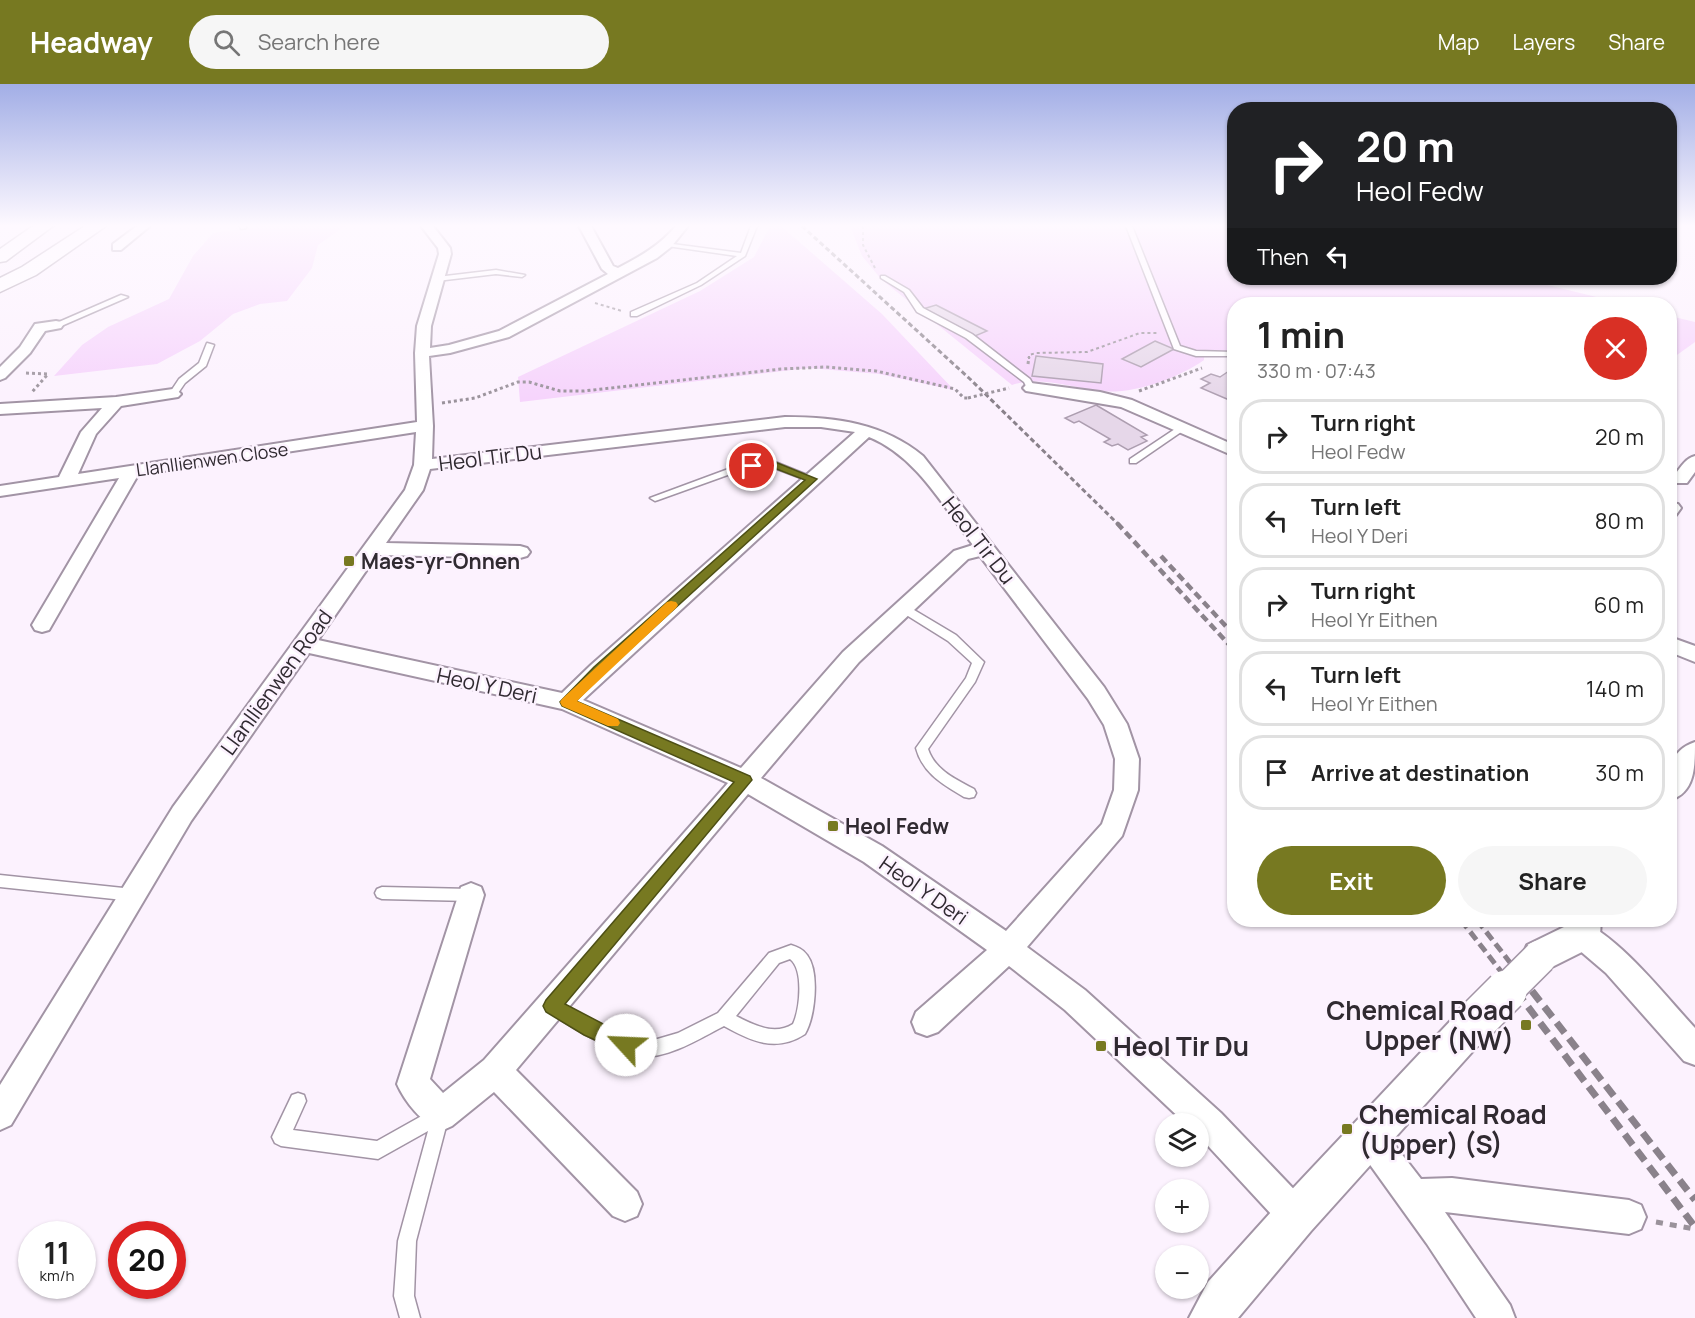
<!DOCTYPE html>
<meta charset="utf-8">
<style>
:root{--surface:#fff;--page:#f6f6f6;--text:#222;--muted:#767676;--line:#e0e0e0;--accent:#777921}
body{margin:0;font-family:Manrope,sans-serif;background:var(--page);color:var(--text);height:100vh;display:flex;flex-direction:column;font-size:22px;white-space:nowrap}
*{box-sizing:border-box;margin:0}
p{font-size:20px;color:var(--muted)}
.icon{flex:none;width:33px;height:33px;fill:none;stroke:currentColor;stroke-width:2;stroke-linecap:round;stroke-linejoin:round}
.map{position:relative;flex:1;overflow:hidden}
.sheet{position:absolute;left:1227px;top:213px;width:450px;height:630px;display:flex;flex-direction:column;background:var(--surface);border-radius:24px;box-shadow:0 2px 4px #0004}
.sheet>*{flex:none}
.top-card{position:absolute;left:1227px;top:18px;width:450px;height:183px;border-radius:24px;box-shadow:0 2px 4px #0004;background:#202124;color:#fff;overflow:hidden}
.tools{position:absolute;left:1155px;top:1029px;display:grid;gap:12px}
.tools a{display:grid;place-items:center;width:54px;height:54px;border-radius:50%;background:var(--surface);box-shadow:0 2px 4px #0004;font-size:30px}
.speed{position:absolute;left:18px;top:1137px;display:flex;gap:12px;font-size:30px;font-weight:700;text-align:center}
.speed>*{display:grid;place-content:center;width:78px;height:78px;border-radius:50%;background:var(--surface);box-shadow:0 2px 4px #0004;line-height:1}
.speed small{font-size:15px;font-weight:400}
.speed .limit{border:9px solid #d22;background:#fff;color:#111}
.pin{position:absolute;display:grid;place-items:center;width:51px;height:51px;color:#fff;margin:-26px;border:3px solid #fff;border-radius:50%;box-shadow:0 2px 6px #0007}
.me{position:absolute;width:66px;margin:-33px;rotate:295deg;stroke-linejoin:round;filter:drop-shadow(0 0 4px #0008)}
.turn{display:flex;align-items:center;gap:21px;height:126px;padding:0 30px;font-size:27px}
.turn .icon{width:78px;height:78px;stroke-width:2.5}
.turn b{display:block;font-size:42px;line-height:51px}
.then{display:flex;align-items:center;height:57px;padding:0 30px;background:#0003;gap:12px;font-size:22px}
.round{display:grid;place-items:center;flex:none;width:63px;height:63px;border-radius:32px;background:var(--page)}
.headline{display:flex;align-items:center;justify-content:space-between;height:102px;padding:0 30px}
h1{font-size:36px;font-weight:700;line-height:45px}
.cta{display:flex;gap:12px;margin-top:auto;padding:12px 30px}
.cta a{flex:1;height:69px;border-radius:36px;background:var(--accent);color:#fff;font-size:24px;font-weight:700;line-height:69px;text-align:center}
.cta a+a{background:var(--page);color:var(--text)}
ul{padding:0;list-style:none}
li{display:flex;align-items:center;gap:18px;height:75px;margin:0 12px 9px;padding:0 18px;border:3px solid var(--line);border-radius:24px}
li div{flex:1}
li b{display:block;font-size:22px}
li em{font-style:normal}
header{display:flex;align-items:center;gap:36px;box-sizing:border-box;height:84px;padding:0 30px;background:var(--accent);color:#fff}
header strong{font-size:28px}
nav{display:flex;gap:33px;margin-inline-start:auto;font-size:21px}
.search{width:420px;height:54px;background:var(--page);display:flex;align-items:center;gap:15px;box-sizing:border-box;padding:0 21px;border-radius:33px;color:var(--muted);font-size:22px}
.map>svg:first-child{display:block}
.green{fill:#f6d4fc}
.building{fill:#e6d7e9;stroke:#ad9eb0;stroke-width:1.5}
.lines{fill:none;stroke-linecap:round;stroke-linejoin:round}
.service-casing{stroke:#a294a5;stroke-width:3}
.minor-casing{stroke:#a294a5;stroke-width:4}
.tertiary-casing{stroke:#a294a5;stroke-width:4}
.motorway-casing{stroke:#a294a5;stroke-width:3}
.path-far2{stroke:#9a929b;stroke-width:2;stroke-dasharray:3 3;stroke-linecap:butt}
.path-far1{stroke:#9a929b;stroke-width:3;stroke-dasharray:3 3;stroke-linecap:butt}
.path{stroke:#9a929b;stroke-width:5;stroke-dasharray:7 7;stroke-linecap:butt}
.service{fill:#fff;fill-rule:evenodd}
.minor{fill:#fff;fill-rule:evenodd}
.tertiary{fill:#fff;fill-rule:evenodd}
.motorway{fill:#fff;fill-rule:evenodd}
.rail-far3{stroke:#8a828b;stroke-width:3;stroke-dasharray:5 3;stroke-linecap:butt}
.rail-far2{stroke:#8a828b;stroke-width:4.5;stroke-dasharray:8 4.5;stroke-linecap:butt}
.rail-far1{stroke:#8a828b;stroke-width:5;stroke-dasharray:10 5;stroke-linecap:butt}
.rail{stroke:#8a828b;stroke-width:7;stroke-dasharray:13 7;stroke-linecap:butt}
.tertiary-bridge-far1-casing{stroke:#a294a5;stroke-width:36;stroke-linecap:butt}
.tertiary-bridge-casing{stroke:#a294a5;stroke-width:44;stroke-linecap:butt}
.path-bridge{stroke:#9a929b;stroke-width:3;stroke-dasharray:3 3;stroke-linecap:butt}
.tertiary-bridge-far1{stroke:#fff;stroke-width:33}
.tertiary-bridge{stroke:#fff;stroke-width:41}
.route{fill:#777921;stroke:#4d4f15;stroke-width:1.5}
.slow{fill:#f59e0b}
.poi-dot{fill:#777921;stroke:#fcf2fe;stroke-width:2}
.labels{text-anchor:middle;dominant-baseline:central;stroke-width:5;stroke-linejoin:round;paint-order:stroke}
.far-street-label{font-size:18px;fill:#302a31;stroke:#fcf2fe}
.street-label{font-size:21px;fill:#302a31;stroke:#fcf2fe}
.poi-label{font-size:21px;font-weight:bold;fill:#302a31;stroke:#fcf2fe;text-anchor:start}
.near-poi-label{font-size:26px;font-weight:bold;fill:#302a31;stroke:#fcf2fe;text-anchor:start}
</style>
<header>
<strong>Headway</strong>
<div class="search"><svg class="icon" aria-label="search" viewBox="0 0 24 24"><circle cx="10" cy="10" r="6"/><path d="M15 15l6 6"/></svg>Search here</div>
<nav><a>Map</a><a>Layers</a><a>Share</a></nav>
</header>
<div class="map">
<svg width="1695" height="1234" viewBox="0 0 1695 1234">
<rect width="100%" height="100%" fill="#fcf2fe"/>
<g class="green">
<path d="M261 142H345L318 161 312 184 287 217 260 220 233 230 200 257 157 280 54 292 82 261 108 243 169 215 193 172 213 149Z"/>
<path d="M770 142H781L882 230 954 306 879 290 809 284 520 318 518 293 700 207 754 173Z"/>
<path d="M850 142H1234V194H1519L1625 220H1234V270L1204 269V276C1177 295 1132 311 1099 307 1071 303 1039 292 1012 301L881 195 862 172Z"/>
<path d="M1670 232 1695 238V258L1670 276Z"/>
</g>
<g class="building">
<path d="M936 221 987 247 975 252 923 225Z"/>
<path d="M1155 257 1174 265 1141 283 1122 275Z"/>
<path d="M1036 272 1103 280 1101 299 1032 292Z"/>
<path d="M1229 287 1234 289V318L1201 304 1210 299 1201 295 1211 290 1220 293Z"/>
<path d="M1096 321 1147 351 1141 353 1147 357 1128 366 1118 360 1112 362 1104 358 1110 355 1079 337 1074 339 1065 334Z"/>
</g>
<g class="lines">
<defs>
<g id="service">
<path d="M240 142H246V144L241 145Z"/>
<path d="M751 142H757L745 172 701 201 637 232H631V228L697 199 737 172 667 162 664 160 665 159 741 169Z"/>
<path d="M1126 142H1132L1180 262 1196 267 1234 268V272H1196L1174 265Z"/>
<path d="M496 186 525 191 522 193 496 190 437 197 434 195 437 193Z"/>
<path d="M881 192H885L909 206 923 224 972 250 1030 295 1035 304 1034 306H1028L1024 298 966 254 917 228 904 208 881 194Z"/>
<path d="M121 211 128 213 59 243 52 241Z"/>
<path d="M207 259 214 261 206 282 185 299 176 312H170L169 310 179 295 199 279Z"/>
<path d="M1181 341 1185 344 1184 346 1136 379H1130V375Z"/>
<path d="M770 376 817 395 815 397H809L769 382 736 388 658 416 655 417 650 414 731 384Z"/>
<path d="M904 520 956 551 984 578 975 598 928 665C935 686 955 695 974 705L976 709 974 713 969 714 964 713C943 700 923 690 916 664L966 594 972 579 948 557 900 527 899 524 900 521Z"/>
<path d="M0 791 133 805 138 807 140 811 138 815 133 817 0 803Z"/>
<path d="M382 803 471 805 476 807 478 811 476 815 471 817 382 815 377 813 375 809 377 805Z"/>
<path d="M791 861C797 863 803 865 807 871 820 888 815 933 805 950 776 969 751 957 724 942 699 955 671 973 642 973 617 972 569 941 546 927L544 922 546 917 552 915 627 954 640 957 654 956 678 949 718 929 769 869ZM790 875C804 885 800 925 793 940 774 952 754 941 736 932L779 879Z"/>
<path d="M298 1009 304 1011 306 1017 293 1046 377 1057 434 1025 440 1023 447 1025 449 1031 416 1157 414 1212 420 1234H400L394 1212 398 1157 428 1047 378 1075 281 1062 275 1059 272 1053 292 1011Z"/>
</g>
<g id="minor">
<path d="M137 142H150L121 166H113V160Z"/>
<path d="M421 142H433L450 164 451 170 431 242 430 264 449 261 499 247 608 190 602 185 579 142H591L613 182 618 184C641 172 659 162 676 142H688L671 163 657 174 509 253 450 269 429 272 433 342 432 375 785 333C836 333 883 339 923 372L1104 603 1127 640 1139 675 1138 706 1122 752 1027 863 1085 906 1221 1029 1308 1120 1313 1132 1308 1144 1296 1149 1284 1144 1198 1051V1040H1186L1065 926 1009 882 938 948 927 952 916 948 912 938 916 928 987 866 864 778 748 710 516 986 637 1108 642 1120 637 1132 625 1137 613 1132 494 1008 452 1042 441 1047C422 1039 405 1018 397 1000L461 803 471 799 481 803 484 811 430 995 443 1009 484 976 728 699 562 625 309 569 191 737 11 1041 0 1046V1001L173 723 405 406 414 381 416 348 138 391 49 546 42 548 35 546 32 541 119 394 0 412V402L59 393 81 348 102 324 0 330V320L116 313 173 305 178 307 181 310 178 313 121 322 96 350 78 390 417 338 415 269 417 242 439 170 438 164ZM785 343H821L855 348 591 581 562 609 318 556 377 471 520 474 527 472 530 468 527 464 520 462 386 459 423 406 430 385ZM869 353C917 373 942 421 973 461L954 467 843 568 741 684 583 616ZM980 472 1088 615 1104 641 1115 675 1114 706 1102 740 1006 847 882 762 761 694 859 578 968 475Z"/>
<path d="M56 237 61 238 63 241 61 244 45 247 30 269 5 294 0 296V283L20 263 35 240Z"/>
<path d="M1031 299 1100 308 1132 316 1234 361V372L1121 323 1026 307 1023 304 1026 301Z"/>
<path d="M1695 372V388L1687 399H1675L1672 395C1678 387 1685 374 1695 372Z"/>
<path d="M1670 419 1678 420 1681 424 1676 431 1670 432Z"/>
<path d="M1670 553 1695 562V578L1670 568Z"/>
<path d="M1582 838C1619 852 1667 914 1695 944V981L1684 977 1606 889 1572 860 1568 851 1572 842Z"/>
<path d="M1369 1037 1380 1042 1421 1095 1452 1094 1629 1116 1641 1121 1646 1133 1641 1145 1629 1150 1445 1128 1510 1221 1515 1234H1476L1427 1160 1358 1064 1353 1053 1358 1042Z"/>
</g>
<g id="tertiary">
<path d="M1695 658C1695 683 1695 709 1670 716 1670 691 1666 668 1695 658Z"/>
<path d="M1567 836H1601L1600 851 1594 862 1540 889 1527 885 1522 873 1527 861 1566 842Z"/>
<path d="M1469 926 1482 931 1488 944 1482 957 1311 1147 1238 1234H1189L1208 1198 1281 1117 1456 931Z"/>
</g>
<g id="motorway">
<path d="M33 142H53L6 177 0 178V165Z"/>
<path d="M85 142H106L36 191 0 208V194L22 183Z"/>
</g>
</defs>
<use href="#service" class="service-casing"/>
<use href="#minor" class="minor-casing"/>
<use href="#tertiary" class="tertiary-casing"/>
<use href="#motorway" class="motorway-casing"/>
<g class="path-far2">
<path d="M863 142V161L876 186"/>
<path d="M595 219 622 227"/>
<path d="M1029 275V271L1036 269 1087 268 1140 249H1159"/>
</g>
<g class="path-far1">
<path d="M1028 280 1029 273"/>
<path d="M26 289 48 290 32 308"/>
<path d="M1139 307 1202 284"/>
<path d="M442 319 475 314 518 298H529L560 307H584L781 285 825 283 876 287 955 305 964 314H968"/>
</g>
<path class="path" d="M1656 1138 1695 1145"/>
<use href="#service" class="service"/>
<use href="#minor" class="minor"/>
<use href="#tertiary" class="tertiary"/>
<use href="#motorway" class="motorway"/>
<path class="rail-far3" d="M802 142 970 295 1118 440"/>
<g class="rail-far2">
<path d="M1117 439 1234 566"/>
<path d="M1161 472 1234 551"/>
</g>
<g class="rail-far1">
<path d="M1461 836 1517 908"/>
<path d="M1477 836 1533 908"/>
</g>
<g class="rail">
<path d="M1516 907 1695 1143"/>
<path d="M1532 907 1695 1116"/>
</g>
<defs>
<path id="tertiary-bridge-far1" d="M1505 908 1540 873"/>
<path id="tertiary-bridge" d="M1469 944 1506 907"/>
</defs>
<use href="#tertiary-bridge-far1" class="tertiary-bridge-far1-casing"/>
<use href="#tertiary-bridge" class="tertiary-bridge-casing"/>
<path class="path-bridge" d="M968 314 1009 304"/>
<use href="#tertiary-bridge-far1" class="tertiary-bridge-far1"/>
<use href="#tertiary-bridge" class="tertiary-bridge"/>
</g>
<linearGradient id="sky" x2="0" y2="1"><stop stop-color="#a2aee6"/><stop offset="0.45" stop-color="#fef9ff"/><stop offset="1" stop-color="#fef9ff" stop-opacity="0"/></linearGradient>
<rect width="1695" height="315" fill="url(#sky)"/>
<path class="route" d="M770 376 817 395 604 589 576 617 750 692 752 696 565 920 632 955 635 961 632 968 626 970 584 951 546 928 543 922 546 916 734 698 562 622 560 618 594 583 805 396 769 382 752 385 747 382Z"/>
<path class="slow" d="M671 517 676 518 678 521 676 524 577 617 618 635 620 639 618 642H608L562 622 560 618 562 615 667 518Z"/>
<g class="poi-dot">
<rect x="343" y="471" width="12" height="12" rx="3"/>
<rect x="827" y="736" width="12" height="12" rx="3"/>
<rect x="1520" y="935" width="12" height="12" rx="3"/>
<rect x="1095" y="956" width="12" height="12" rx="3"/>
<rect x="1341" y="1039" width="12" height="12" rx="3"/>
</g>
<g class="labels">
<g class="far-street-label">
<text transform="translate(212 375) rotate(-8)">Llanllienwen Close</text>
</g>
<g class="street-label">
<text transform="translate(490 373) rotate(-7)">Heol Tir Du</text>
<text transform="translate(979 456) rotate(52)">Heol Tir Du</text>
<text transform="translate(276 598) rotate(-54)">Llanllienwen Road</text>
<text transform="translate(487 601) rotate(12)">Heol Y Deri</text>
<text transform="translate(924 806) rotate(35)">Heol Y Deri</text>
</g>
<g class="poi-label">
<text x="361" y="477">Maes-yr-Onnen</text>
<text x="845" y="742">Heol Fedw</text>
</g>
<g class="near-poi-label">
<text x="1514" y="926" text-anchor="end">Chemical Road<tspan x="1514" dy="30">Upper (NW)</tspan></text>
<text x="1113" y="962">Heol Tir Du</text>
<text x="1359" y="1030">Chemical Road<tspan x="1359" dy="30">(Upper) (S)</tspan></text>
</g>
</g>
</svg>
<div class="tools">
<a><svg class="icon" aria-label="layers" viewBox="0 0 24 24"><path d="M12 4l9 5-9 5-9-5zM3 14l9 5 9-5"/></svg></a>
<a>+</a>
<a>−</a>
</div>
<div class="speed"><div>11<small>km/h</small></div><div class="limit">20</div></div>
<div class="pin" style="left:752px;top:382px;background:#d93025"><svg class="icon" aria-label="arrive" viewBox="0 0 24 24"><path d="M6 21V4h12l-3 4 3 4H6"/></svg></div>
<svg class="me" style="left:626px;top:961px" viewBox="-20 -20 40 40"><circle r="19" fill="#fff"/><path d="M0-13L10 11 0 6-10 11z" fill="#777921"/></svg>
<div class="top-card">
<div class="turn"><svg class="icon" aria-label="right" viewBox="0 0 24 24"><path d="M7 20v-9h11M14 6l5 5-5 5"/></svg><div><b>20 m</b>Heol Fedw</div></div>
<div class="then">Then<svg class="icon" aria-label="left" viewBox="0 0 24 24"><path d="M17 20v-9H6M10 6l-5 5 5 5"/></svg></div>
</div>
<section class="sheet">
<div class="headline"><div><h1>1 min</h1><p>330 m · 07:43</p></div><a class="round" style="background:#d93025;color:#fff"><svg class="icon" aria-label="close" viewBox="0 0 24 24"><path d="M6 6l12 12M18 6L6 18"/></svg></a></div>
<ul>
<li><svg class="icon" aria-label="right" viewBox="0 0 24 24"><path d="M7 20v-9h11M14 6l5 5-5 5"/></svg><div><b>Turn right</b><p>Heol Fedw</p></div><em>20 m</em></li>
<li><svg class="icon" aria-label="left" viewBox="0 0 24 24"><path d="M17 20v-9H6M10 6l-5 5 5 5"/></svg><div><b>Turn left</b><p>Heol Y Deri</p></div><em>80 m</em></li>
<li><svg class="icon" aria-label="right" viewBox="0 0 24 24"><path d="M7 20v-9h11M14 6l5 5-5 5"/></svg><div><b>Turn right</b><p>Heol Yr Eithen</p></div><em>60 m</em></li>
<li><svg class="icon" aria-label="left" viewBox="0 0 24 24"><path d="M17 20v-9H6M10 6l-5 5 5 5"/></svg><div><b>Turn left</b><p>Heol Yr Eithen</p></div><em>140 m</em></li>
<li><svg class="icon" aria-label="arrive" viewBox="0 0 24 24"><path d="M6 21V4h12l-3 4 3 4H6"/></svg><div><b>Arrive at destination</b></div><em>30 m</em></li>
</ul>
<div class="cta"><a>Exit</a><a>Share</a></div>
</section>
</div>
